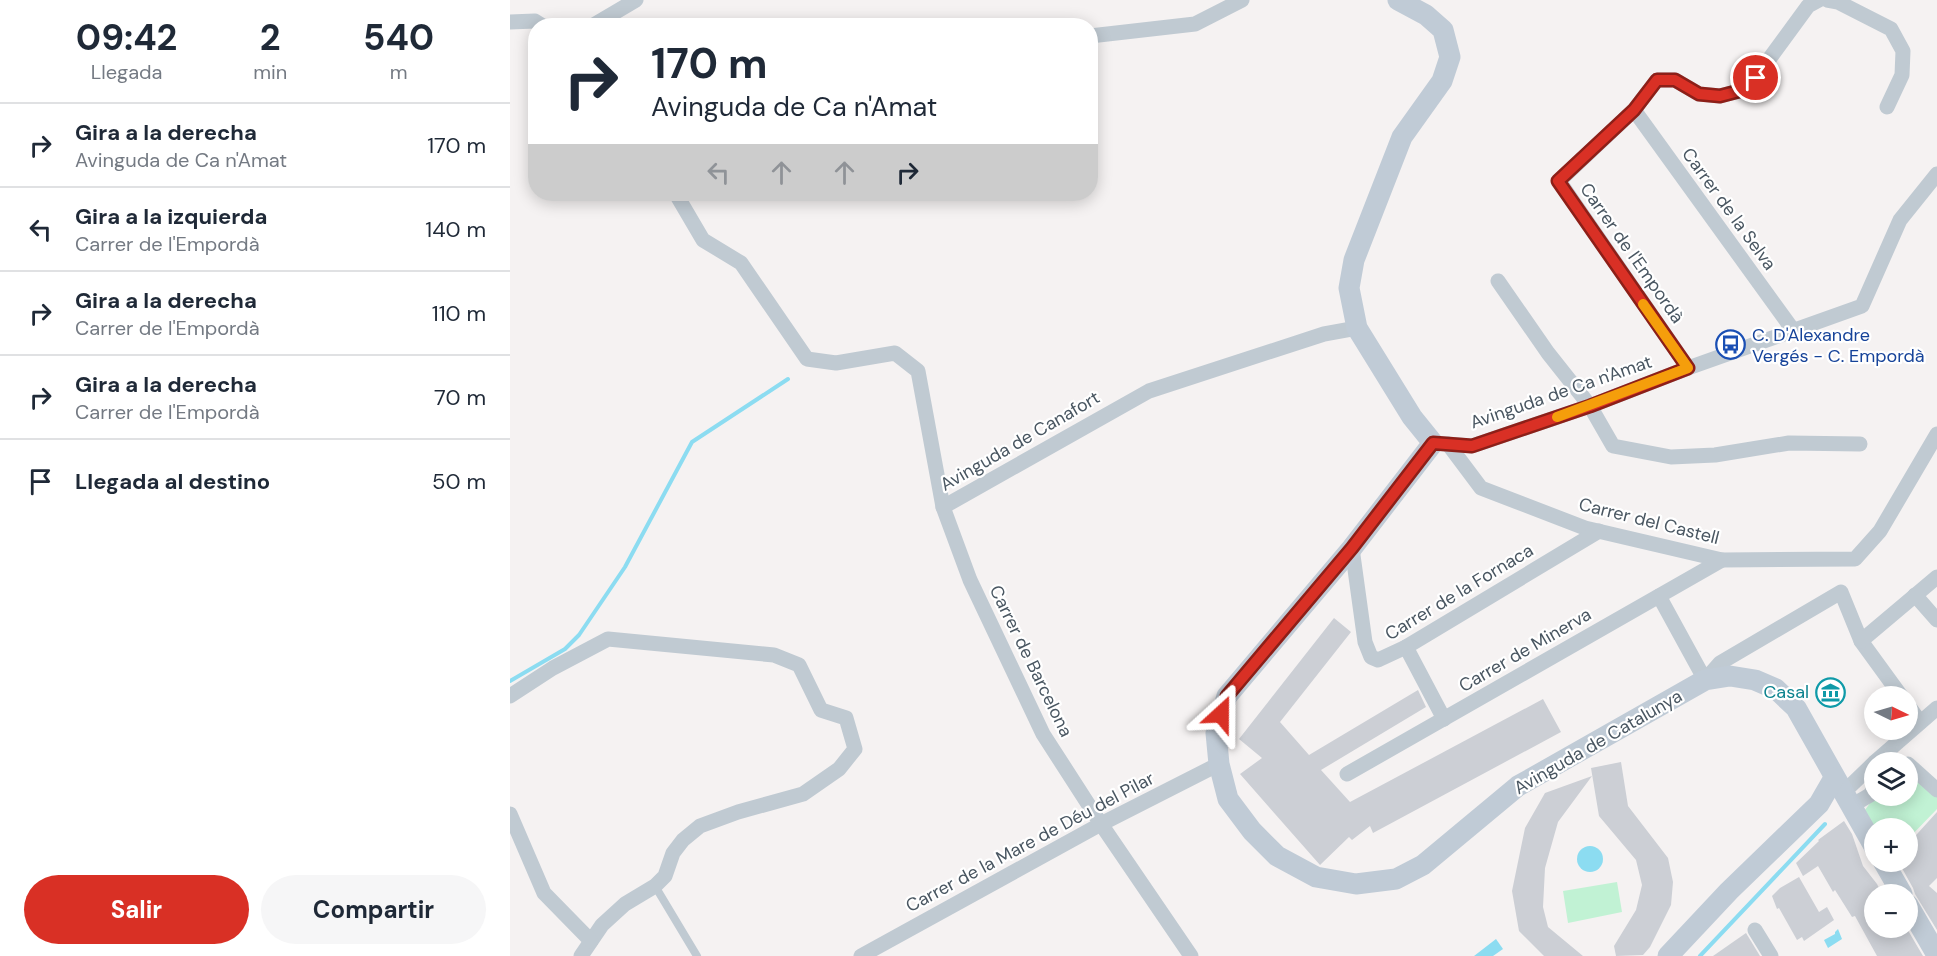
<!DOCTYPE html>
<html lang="es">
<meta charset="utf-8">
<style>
:root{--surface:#fff;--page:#f6f6f7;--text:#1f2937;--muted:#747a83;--line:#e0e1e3;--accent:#d93025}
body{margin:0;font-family:"DM Sans",sans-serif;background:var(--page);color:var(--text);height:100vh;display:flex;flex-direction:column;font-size:22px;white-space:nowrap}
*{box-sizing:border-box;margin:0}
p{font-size:20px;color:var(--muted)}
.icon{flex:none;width:33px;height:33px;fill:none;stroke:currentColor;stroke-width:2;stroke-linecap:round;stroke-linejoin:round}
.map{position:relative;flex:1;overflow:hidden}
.drawer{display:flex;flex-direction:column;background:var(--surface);width:510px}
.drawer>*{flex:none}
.top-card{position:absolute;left:18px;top:18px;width:570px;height:183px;border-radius:24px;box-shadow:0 3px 15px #0003;background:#fff;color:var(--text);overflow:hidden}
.needle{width:39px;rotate:95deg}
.buttons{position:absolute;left:1354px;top:686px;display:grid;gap:12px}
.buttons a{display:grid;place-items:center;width:54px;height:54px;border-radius:50%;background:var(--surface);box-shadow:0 3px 15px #0003;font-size:30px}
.pin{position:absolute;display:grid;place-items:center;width:51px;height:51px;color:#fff;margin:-26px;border:3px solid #fff;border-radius:50%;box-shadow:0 2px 6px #0007}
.me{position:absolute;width:66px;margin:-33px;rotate:24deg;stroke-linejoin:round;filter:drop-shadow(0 0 4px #0008)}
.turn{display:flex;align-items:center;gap:21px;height:126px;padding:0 24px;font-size:27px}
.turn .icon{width:78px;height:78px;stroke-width:2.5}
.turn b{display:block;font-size:42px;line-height:51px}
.lanes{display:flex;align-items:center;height:57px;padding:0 24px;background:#0003;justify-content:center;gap:30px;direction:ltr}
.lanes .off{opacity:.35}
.eta{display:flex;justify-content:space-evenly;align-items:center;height:102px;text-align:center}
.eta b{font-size:36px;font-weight:700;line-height:42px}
.primary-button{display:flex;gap:12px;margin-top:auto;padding:12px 24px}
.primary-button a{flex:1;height:69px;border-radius:36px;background:var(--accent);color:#fff;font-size:24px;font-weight:700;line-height:69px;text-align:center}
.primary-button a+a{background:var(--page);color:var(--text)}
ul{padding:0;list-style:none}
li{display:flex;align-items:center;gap:18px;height:84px;padding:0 24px;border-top:2px solid var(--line)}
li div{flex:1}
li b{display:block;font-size:22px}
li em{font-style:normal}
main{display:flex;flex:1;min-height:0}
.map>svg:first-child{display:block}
.green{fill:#c1f2d4}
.water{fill:#8cdcf1}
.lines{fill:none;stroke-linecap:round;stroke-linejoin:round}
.stream{stroke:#8cdcf1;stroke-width:4}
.building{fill:#cccfd5}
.lane{stroke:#c0cad2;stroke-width:8}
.street{stroke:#c0cad2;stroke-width:15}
.secondary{stroke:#c0cbd6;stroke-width:21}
.route-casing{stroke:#8d1f18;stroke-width:15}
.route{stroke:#d93025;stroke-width:10}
.slow{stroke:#f59e0b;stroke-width:10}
.labels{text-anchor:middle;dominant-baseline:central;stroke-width:4.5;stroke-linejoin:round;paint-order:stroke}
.street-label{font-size:18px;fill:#495661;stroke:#fff}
.transit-label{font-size:18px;fill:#164399;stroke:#fff;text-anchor:start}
.culture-label{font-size:18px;fill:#0d838f;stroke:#fff;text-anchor:end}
</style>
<main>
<section class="drawer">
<div class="eta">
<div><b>09:42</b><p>Llegada</p></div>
<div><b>2</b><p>min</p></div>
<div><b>540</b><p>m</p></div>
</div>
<ul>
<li><svg class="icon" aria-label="right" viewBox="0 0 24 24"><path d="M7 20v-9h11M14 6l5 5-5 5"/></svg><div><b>Gira a la derecha</b><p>Avinguda de Ca n'Amat</p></div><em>170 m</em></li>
<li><svg class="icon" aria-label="left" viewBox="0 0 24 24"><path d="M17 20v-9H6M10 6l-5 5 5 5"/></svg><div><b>Gira a la izquierda</b><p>Carrer de l'Empordà</p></div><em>140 m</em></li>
<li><svg class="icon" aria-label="right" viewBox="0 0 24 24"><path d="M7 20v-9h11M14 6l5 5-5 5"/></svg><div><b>Gira a la derecha</b><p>Carrer de l'Empordà</p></div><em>110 m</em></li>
<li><svg class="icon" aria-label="right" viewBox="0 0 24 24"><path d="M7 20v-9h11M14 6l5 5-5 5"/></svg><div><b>Gira a la derecha</b><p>Carrer de l'Empordà</p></div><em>70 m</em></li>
<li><svg class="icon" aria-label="arrive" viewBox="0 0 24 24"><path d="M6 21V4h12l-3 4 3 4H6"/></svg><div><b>Llegada al destino</b></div><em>50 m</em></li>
</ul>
<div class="primary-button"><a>Salir</a><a>Compartir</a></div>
</section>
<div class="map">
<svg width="1427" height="956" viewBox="0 0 1427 956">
<rect width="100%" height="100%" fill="#f5f2f2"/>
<g class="green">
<path d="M1398 767 1427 790V809L1398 839V828H1365L1355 810 1366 795H1398Z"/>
<path d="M1107 882 1112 912 1058 923 1053 891Z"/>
</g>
<g class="water">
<circle cx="1080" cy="859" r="13"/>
<path d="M1328 929 1332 939 1318 948 1314 940 1325 934V932Z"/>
<path d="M986 939 993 949 983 956H964Z"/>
</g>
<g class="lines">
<g class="stream">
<path d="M0 681 55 649 69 635 115 567 182 442 278 379"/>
<path d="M1190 956 1315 824"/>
</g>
</g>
<g class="building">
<path d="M824 618 841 632 770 722 799 755 908 690 916 707 811 770 840 802 1033 699 1051 732 863 833 860 826 842 840 839 837 810 865 730 774 752 758 729 739Z"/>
<path d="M1111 762 1118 806 1158 858 1163 882 1161 905 1140 947 1133 955 1106 956 1104 946 1126 910 1132 885 1126 860 1089 816 1081 768Z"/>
<path d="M1082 776 1048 822 1035 868 1033 907 1038 927 1073 956H1034L1009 931 1002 891 1015 828 1035 793Z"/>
<path d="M1427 812V878L1419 886 1427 893V930L1405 894 1403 888 1388 861H1398V844Z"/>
<path d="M1334 821 1342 834 1353 866 1367 884 1372 894H1365V927H1396L1413 956H1367L1345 916 1342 917 1325 890 1323 892 1308 866 1293 876 1286 863 1309 841 1308 840Z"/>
<path d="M1289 877 1309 912 1317 907 1324 920 1294 941 1292 937 1287 940 1269 908 1267 909 1262 896 1270 888Z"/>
<path d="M1236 933 1250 956H1203Z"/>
</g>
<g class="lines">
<path class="lane" d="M145 886 187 956"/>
<g class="street">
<path d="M1317 0 1328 2 1381 29 1393 51 1392 75 1377 107"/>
<path d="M0 22 25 21 33 26"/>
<path d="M82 26 126 0"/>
<path d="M580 36 685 24 732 0"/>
<path d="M1124 110 1283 330"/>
<path d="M166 194 193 240 231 263 297 359 326 363 385 353 408 371 433 507 460 580 533 734 591 824 681 956"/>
<path d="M988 281 1038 353 1080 406 1103 446 1161 457 1205 455 1279 443 1350 444"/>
<path d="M1178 368 1049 181 1124 110 1147 80H1165L1189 94 1210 96 1229 91 1246 77 1298 6 1309 0"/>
<path d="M923 443 962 446 1080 406 1178 368 1352 306 1390 220 1427 174"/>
<path d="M938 444 971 488 1075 528 1212 560 1345 559 1370 531 1427 434"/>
<path d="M433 507 639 391 814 334 847 328"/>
<path d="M842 548 855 642 861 657 868 660 896 647 1089 531"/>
<path d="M1405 595 1427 620"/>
<path d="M1149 596 1195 680 1210 663 1331 592 1351 641 1391 696"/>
<path d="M1351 641 1427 577"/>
<path d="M896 647 934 719"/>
<path d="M0 696 43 668 98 639 264 655 289 665 311 710 336 718 345 749 329 769 293 794 228 812 190 826 173 840 163 853 155 876 145 886 115 904 92 925 71 956"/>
<path d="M1398 705 1410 722"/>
<path d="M1365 762 1427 708"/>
<path d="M1398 764 1427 790"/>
<path d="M837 774 1212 560"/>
<path d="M1334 792 1365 762"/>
<path d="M1341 806 1360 795 1365 787"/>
<path d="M0 814 34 893 81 941"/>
<path d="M1245 930 1261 956"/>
<path d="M351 956 591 824 709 764"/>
</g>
<g class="secondary">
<path d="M888 0 916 15 933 30 940 57 932 81 892 137 844 260 839 288 847 328 902 417 923 443 842 548 717 696 706 733 709 764 718 799 742 831 767 856 806 877 846 884 886 879 913 865 1008 786 1195 680 1220 676 1245 680 1266 689 1286 708 1365 848"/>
<path d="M1373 861 1392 894"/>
<path d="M1398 905 1427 955"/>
<path d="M1158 956 1219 891 1309 804 1324 778"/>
</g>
</g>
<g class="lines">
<defs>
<path id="route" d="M711 714 717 696 842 548 923 443 962 446 1080 406 1178 368 1048 181 1124 110 1147 80H1165L1189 94 1210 96 1229 91 1246 78"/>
</defs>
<use href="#route" class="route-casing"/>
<use href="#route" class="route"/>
<path class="slow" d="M1047 417 1178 368 1133 304"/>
</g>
<defs>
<symbol id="bus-ring" viewBox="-11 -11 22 22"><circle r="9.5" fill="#fff" stroke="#1a4fb4" stroke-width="1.5"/><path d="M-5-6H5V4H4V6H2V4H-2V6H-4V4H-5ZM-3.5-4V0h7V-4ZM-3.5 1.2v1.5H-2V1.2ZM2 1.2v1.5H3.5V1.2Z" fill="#1a4fb4"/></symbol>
<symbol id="museum-ring" viewBox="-11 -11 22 22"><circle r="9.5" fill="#fff" stroke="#0f9aa8" stroke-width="1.5"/><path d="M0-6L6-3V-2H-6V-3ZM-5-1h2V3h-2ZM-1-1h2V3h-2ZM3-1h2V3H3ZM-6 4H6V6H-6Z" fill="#0f9aa8"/></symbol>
</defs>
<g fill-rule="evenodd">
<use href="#bus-ring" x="1204" y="328" width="33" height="33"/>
<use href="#museum-ring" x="1304" y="676" width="33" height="33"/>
</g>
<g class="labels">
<g class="street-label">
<text transform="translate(1219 209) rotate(54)">Carrer de la Selva</text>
<text transform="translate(1122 253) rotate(55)">Carrer de l'Empordà</text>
<text transform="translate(1051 392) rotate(-19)">Avinguda de Ca n'Amat</text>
<text transform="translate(510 441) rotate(-30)">Avinguda de Canafort</text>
<text transform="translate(1139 521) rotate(14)">Carrer del Castell</text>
<text transform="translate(949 592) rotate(-31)">Carrer de la Fornaca</text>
<text transform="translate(1015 650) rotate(-30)">Carrer de Minerva</text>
<text transform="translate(521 661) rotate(64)">Carrer de Barcelona</text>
<text transform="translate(1088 742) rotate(-30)">Avinguda de Catalunya</text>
<text transform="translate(520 842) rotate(-28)">Carrer de la Mare de Déu del Pilar</text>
</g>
<g class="transit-label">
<text x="1242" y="335">C. D'Alexandre<tspan x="1242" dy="21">Vergés - C. Empordà</tspan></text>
</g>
<g class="culture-label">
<text x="1299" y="692">Casal</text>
</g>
</g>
</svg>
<div class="buttons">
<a><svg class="needle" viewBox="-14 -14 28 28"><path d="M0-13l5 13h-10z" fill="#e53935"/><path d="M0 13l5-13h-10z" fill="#747a83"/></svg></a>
<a><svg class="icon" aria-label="layers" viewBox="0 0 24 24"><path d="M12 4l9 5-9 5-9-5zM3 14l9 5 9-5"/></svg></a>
<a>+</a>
<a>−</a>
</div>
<div class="pin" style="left:1246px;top:78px;background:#d93025"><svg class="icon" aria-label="arrive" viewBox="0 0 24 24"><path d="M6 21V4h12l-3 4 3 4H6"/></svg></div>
<svg class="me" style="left:711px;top:714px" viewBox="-20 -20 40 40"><path d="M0-17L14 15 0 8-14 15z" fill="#d93025" stroke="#fff" stroke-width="4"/></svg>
<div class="top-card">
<div class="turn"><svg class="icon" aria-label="right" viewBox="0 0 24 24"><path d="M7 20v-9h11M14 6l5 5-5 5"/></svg><div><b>170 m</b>Avinguda de Ca n'Amat</div></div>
<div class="lanes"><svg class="icon off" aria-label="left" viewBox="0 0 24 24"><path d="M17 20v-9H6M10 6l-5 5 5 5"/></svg><svg class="icon off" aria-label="ahead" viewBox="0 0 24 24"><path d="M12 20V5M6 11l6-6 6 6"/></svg><svg class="icon off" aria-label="ahead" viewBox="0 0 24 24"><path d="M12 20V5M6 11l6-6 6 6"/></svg><svg class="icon" aria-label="right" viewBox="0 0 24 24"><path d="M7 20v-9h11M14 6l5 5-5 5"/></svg></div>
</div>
</div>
</main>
